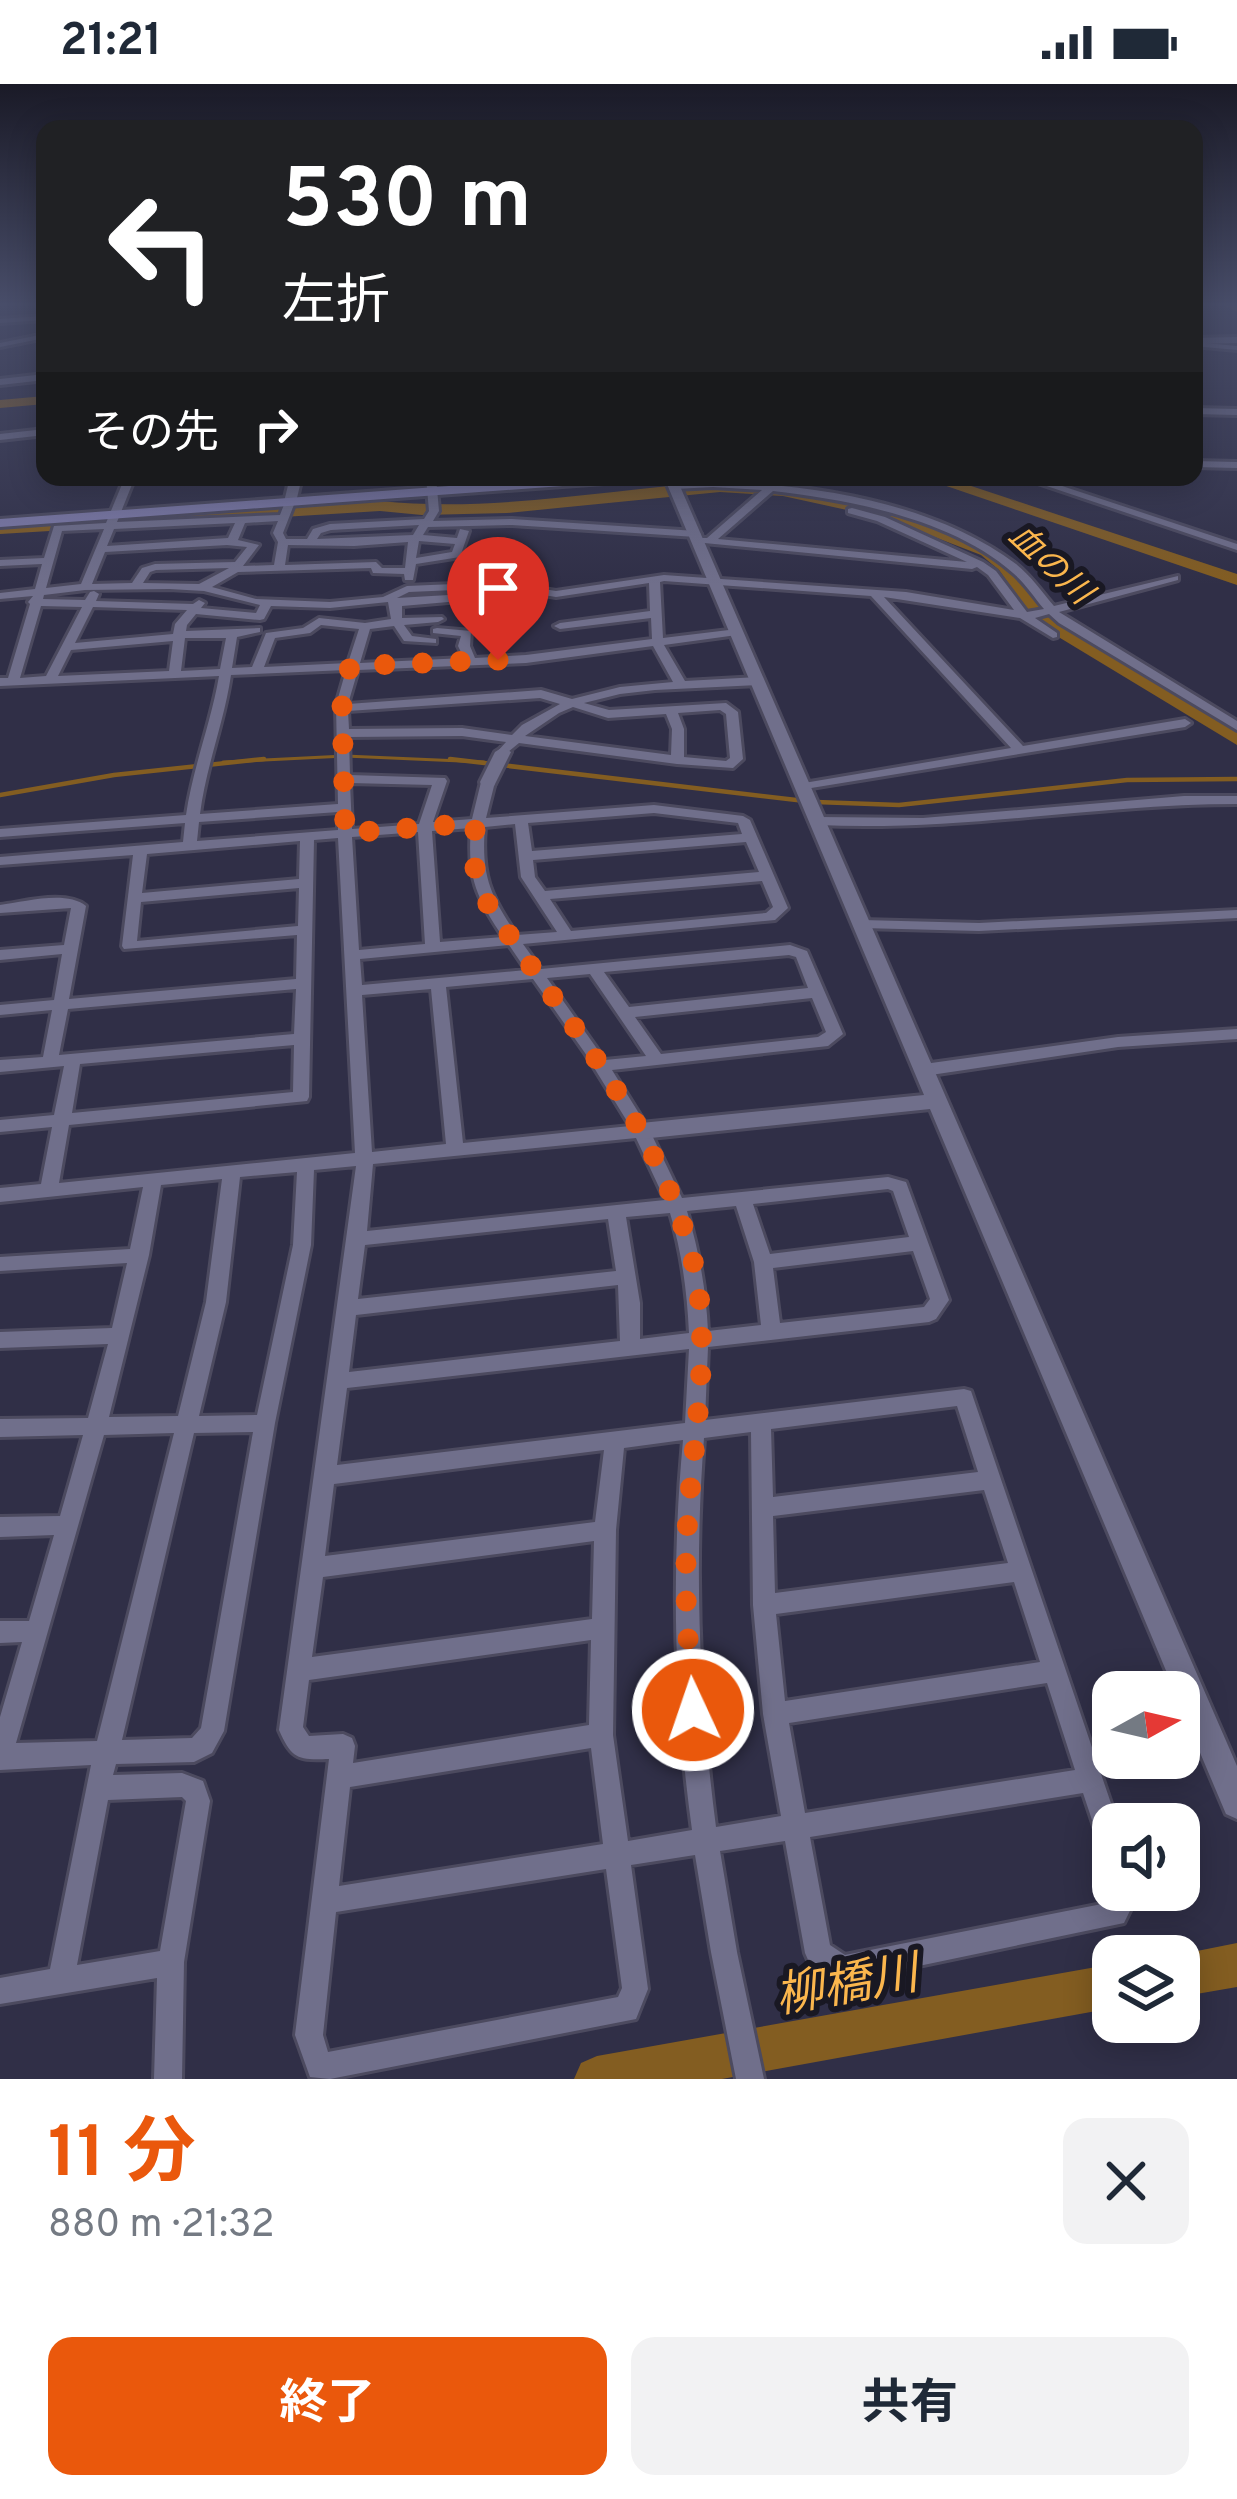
<!DOCTYPE html>
<html lang="ja">
<meta charset="utf-8">
<style>
:root{--surface:#fff;--page:#f2f2f3;--text:#1f2937;--muted:#747a83;--accent:#ea580c}
body{margin:0;font-family:Overpass,"Noto Sans JP",sans-serif;background:var(--page);color:var(--text);height:100vh;display:flex;flex-direction:column;font-size:45px;white-space:nowrap}
*{box-sizing:border-box;margin:0}
p{font-size:39px;color:var(--muted)}
.icon{flex:none;width:66px;height:66px;fill:none;stroke:currentColor;stroke-width:2;stroke-linecap:round;stroke-linejoin:round}
.map{position:relative;height:1995px;overflow:hidden}
.details{display:flex;flex-direction:column;background:var(--surface);flex:1}
.details>*{flex:none}
.hud{position:absolute;left:36px;top:36px;width:1167px;height:366px;border-radius:24px;box-shadow:0 6px 30px #0003;background:#202124;color:#fff;overflow:hidden}
.needle{width:78px;rotate:82deg}
.fabs{position:absolute;left:1092px;top:1587px;display:grid;gap:24px}
.fabs a{display:grid;place-items:center;width:108px;height:108px;border-radius:24px;background:var(--surface);box-shadow:0 6px 30px #0003;font-size:60px}
.pin{position:absolute;display:grid;place-items:center;width:102px;height:102px;color:#fff;margin:-123px -51px;border-radius:50% 50% 50% 0;rotate:-45deg;box-shadow:0 0 12px #0007}
.pin .icon{rotate:45deg}
.me{position:absolute;width:132px;margin:-66px;rotate:357deg;stroke-linejoin:round;filter:drop-shadow(0 0 9px #0008)}
.turn{display:flex;align-items:center;gap:42px;height:252px;padding:0 48px;font-size:54px}
.turn .icon{width:156px;height:156px;stroke-width:2.5}
.turn b{display:block;font-size:84px;line-height:102px}
.then{display:flex;align-items:center;height:114px;padding:0 48px;background:#0003;gap:24px;font-size:45px}
.round{display:grid;place-items:center;flex:none;width:126px;height:126px;border-radius:24px;background:var(--page)}
.overview{display:flex;align-items:center;justify-content:space-between;height:204px;padding:0 48px}
h1{font-size:72px;font-weight:700;line-height:90px;color:var(--accent)}
.action{display:flex;gap:24px;margin-top:auto;padding:24px 48px}
.action a{flex:1;height:138px;border-radius:24px;background:var(--accent);color:#fff;font-size:48px;font-weight:700;line-height:138px;text-align:center}
.action a+a{background:var(--page);color:var(--text)}
.status{display:flex;justify-content:space-between;align-items:center;height:84px;padding:0 60px;background:var(--surface);direction:ltr}
.status svg{height:33px;fill:currentColor}
.map>svg:first-child{display:block}
.lines{fill:none;stroke-linecap:round;stroke-linejoin:round}
.stream-far1{stroke:#835d21;stroke-width:3}
.stream{stroke:#835d21;stroke-width:4.5}
.river{fill:#835d21;fill-rule:evenodd}
.minor-casing{stroke:#4c4a5f;stroke-width:6}
.tertiary-casing{stroke:#4c4a5f;stroke-width:6}
.secondary-casing{stroke:#4c4a5f;stroke-width:6}
.minor{fill:#706f8b;fill-rule:evenodd}
.tertiary{fill:#706f8b;fill-rule:evenodd}
.secondary{fill:#7f7caa;fill-rule:evenodd}
.route{stroke:#ea580c;stroke-width:21;stroke-dasharray:0 37.8}
.labels{text-anchor:middle;dominant-baseline:central;stroke-width:12;stroke-linejoin:round;paint-order:stroke}
.far-water-label{font-size:33px;font-style:italic;fill:#fbb64d;stroke:#191823}
.near-water-label{font-size:48px;font-style:italic;fill:#fbb64d;stroke:#191823}
</style>
<div class="status"><b>21:21</b><svg viewBox="0 0 49 12"><path d="M0 12V9h3v3zM5 12V6h3v6zM10 12V3h3v9zM15 12V0h3v12zM26 1h20v11H26zM47 4h2v5h-2z"/></svg></div>
<div class="map">
<svg width="1237" height="1995" viewBox="0 0 1237 1995">
<rect width="100%" height="100%" fill="#302f47"/>
<g class="lines">
<path class="stream-far1" d="M223 678 345 672 484 678"/>
<g class="stream">
<path d="M450 675 805 717"/>
<path d="M0 711 114 691 264 675"/>
<path d="M816 718 899 721 1127 696 1237 695"/>
</g>
<g class="river">
<path d="M1224 221H1237V228Z"/>
<path d="M45 312V320L0 324V316Z"/>
<path d="M920 393H944L1237 490V501Z"/>
<path d="M720 398C788 400 952 427 1004 471 1025 489 1032 519 1056 535 1115 574 1177 609 1237 646V661L1037 540 999 486 981 471 888 435 783 412 720 408 507 429 422 431 380 427 0 450V440L380 417C494 429 606 405 720 398Z"/>
<path d="M1237 1859V1903L1179 1913V1872H1172Z"/>
<path d="M1113 1880V1924L722 1995H574L581 1979 597 1972Z"/>
</g>
<defs>
<g id="minor">
<path d="M45 232V236L0 239V235Z"/>
<path d="M45 250V254L0 263V259Z"/>
<path d="M1194 258 1237 262V266L1194 262Z"/>
<path d="M45 290V296L0 301V295Z"/>
<path d="M1194 324 1237 325V331L1194 330Z"/>
<path d="M45 345V351L0 356V350Z"/>
<path d="M1194 377 1237 378V384L1194 383Z"/>
<path d="M125 393H135L117 438 280 431 285 418 290 415 295 418 283 449 286 455H307L313 445 330 440 424 435 429 427 426 393H436L439 427 433 437 512 435 696 447 701 450 696 453 512 441 428 443 423 451 457 454 460 445 469 447 460 473 416 480 413 496H405L404 490 373 489 371 484 238 488 212 503 256 515 330 518 383 513 407 502 501 498 556 507 664 491 906 508 1014 526 988 491 977 483 972 485 694 458V454H707L762 406 713 403 675 405 670 402 675 399C784 394 927 413 1016 480 1031 492 1042 508 1054 522L1178 492V496L1059 528 1237 637V646L1059 539 1049 530 1035 534 1057 549V553L1053 554 1020 534 884 513 1023 662 1185 635 1191 639 1185 643 799 706 797 703 804 699 1011 664 871 512 664 497 660 498 663 554 737 545 743 548 737 551 664 561 685 597 758 593 764 597 758 601 655 606 620 610 584 619 609 626 726 619 738 628 743 675 733 684 677 680 519 659 503 672 497 668 506 658 462 652 349 653 350 691 445 694 447 697 433 738 472 735 481 698 488 694 495 698 486 734 654 721 743 732 750 736 788 824 775 836 523 860 541 885 790 861 807 867 843 950 828 962 612 986 650 1047 682 1114 888 1093 906 1098 949 1216 936 1235 929 1238 708 1263 705 1336 964 1305 971 1307 1118 1740H1113V1776L1104 1772 1083 1709 810 1753 830 1861 845 1871 1107 1819 1113 1806H1140L1124 1839 842 1898 809 1878 805 1869 785 1757 720 1767 737 1868 764 1995H736L711 1868 695 1771 631 1781 648 1905 636 1935 330 1995 310 1993 295 1951 329 1675C299 1676 292 1676 279 1646L356 1082 314 1086 311 1161 275 1339 224 1647 212 1669 194 1678 116 1680 113 1691 182 1689 203 1697 210 1717 184 1878 182 1995H154L157 1894 0 1920V1894L50 1885 91 1681 0 1686V1633L22 1558 0 1559V1537H29L54 1451 0 1453V1433L60 1432 83 1351 0 1353V1335L88 1334 108 1260 0 1264V1248L112 1244 127 1179 0 1187V1173L130 1165 143 1103 0 1118V1104L41 1100 52 1043 0 1048V1036L54 1031 64 982 0 988V976L43 973 52 926 0 931V921L54 916 62 870 0 876V866L64 861 71 824 0 829V821C25 818 66 806 86 822L69 915 296 895 297 851 124 865 122 862 133 771 0 781V773L183 758 185 739 0 753V745L186 731C193 683 211 639 219 592L0 602V594H8L30 520 28 518 33 512 0 515V509L35 505 42 480 0 482V476L44 474 54 442 106 439ZM773 407C851 416 952 435 1013 489 1025 499 1034 513 1044 525L1027 528 996 487 983 478 885 433 852 424 848 425V429L877 437 967 478 718 455ZM278 437 273 449 278 458 274 481 243 482 259 461 238 456 245 439ZM235 439 228 454 107 462 114 445ZM419 441 413 451 317 455 321 449 331 446ZM104 445 81 500 46 504 62 447ZM419 457 455 460 452 468 416 474ZM408 458 405 484H382L376 478 285 481 288 461 354 462ZM227 461 247 463 235 478 155 480 142 484 132 499 92 500 105 468ZM229 484 199 500 143 499 150 488 156 486ZM649 499 650 527 560 539 554 542 560 545 651 534 652 555 526 571 475 574 470 562 471 547 437 544 433 545V549L461 552 458 562 464 574 360 579 370 545 394 542 404 557 436 559V555L412 552 404 541 438 538 444 535 442 533 402 534V522L483 515 488 512 483 509 397 514 409 508 501 504 556 513ZM169 505 204 507 260 521 256 529 201 524 205 519 199 516 193 520 96 517 99 510 94 507 90 508 85 516 43 515 44 511 85 506ZM388 518 391 535 365 539 319 534 303 544 266 549 252 583 232 584 237 553 260 548V544L186 547 187 541 196 530 260 536 264 535 271 522 330 524ZM41 522 82 523 46 592 20 594ZM93 523 186 526H187L175 540 173 550 75 559ZM321 541 359 545 348 579 264 583 275 554 310 549ZM185 554H226L220 585 181 587ZM173 557 169 587 58 592 71 566ZM653 562 673 598 620 603 572 615 541 606 348 620 358 586 526 579ZM346 586 336 621 338 720 200 730C206 682 224 639 231 591ZM540 614 560 620 522 641 512 651 462 644 349 645 348 627ZM573 623 608 634 666 630 672 645 671 671 525 652 559 629ZM720 626 726 630 730 674 726 677 684 673V645L678 629ZM350 699 432 701 419 740 352 745ZM338 728V746L197 757 199 738ZM654 729 738 739 742 750 532 767 528 739ZM515 740 521 793 557 848 517 851C490 812 481 791 485 743ZM471 744C467 793 476 813 503 853L440 858 432 747ZM418 748 425 860 359 866 352 753ZM338 754 355 1069 59 1099 69 1041 307 1017 309 1013 314 756ZM300 757 299 795 142 809 147 770ZM746 758 759 788 545 807 535 793 533 776ZM762 797 773 823 766 829 571 847 550 815ZM299 804 298 842 137 857 141 818ZM509 861 526 886 362 901 360 875ZM789 871 796 873 808 904 629 923 604 888ZM590 890 646 972 605 976 547 894ZM533 895 585 969 630 1042 463 1059 446 903ZM296 905 294 950 59 971 68 925ZM431 905 446 1060 372 1068 362 911ZM812 914 826 948 818 953 661 970 635 933ZM294 961 293 1008 72 1029 80 980ZM636 1054 665 1116 367 1147 373 1080ZM297 1088 293 1161 257 1331 199 1332 226 1218 240 1093ZM222 1095 206 1218 178 1332 109 1333 149 1171 161 1101ZM888 1105 893 1107 909 1153 770 1170 753 1120ZM736 1122 754 1178 761 1241 708 1247C706 1205 699 1167 687 1127ZM670 1129C682 1169 687 1207 689 1249L640 1255V1219L626 1133ZM608 1135 616 1187 358 1215 365 1161ZM913 1167 930 1215 924 1223 780 1239 773 1184ZM618 1201 620 1257 349 1288 356 1231ZM689 1265 685 1339 337 1381 347 1304ZM957 1322 978 1388 773 1413 771 1345ZM253 1348 201 1644 192 1654 122 1656 194 1349ZM751 1348 753 1521 763 1630 781 1732 716 1743C699 1613 694 1484 704 1354ZM174 1349 97 1657 16 1659 104 1351ZM683 1356C671 1487 674 1616 692 1746L628 1757 613 1651 616 1446 624 1364ZM604 1366 595 1438 325 1472 334 1400ZM984 1406 1008 1479 775 1509 773 1432ZM594 1457 592 1535 312 1573 323 1493ZM1014 1498 1040 1578 785 1617 776 1530ZM591 1556 589 1641 353 1679 355 1662 352 1654 343 1650 309 1652 303 1643 309 1596ZM1047 1599 1075 1686 805 1729 789 1639ZM591 1664 603 1760 339 1802 350 1703ZM182 1713 186 1717 160 1867 77 1881 108 1716ZM606 1785 622 1904 618 1913 328 1968 323 1951 336 1828Z"/>
<path d="M1020 393H1035L1237 460V466Z"/>
<path d="M1184 712H1237V720C1097 720 959 748 818 741L811 737 818 733 923 734Z"/>
<path d="M1237 826V834L979 847 862 844 855 840 862 836 979 839Z"/>
<path d="M1237 945V955L1118 963 924 992 916 986 924 980 1118 953Z"/>
</g>
<g id="tertiary">
<path d="M1237 253V259L1194 260V254Z"/>
<path d="M290 393H302L296 418 290 422 284 418Z"/>
<path d="M664 393H676L1237 1682V1735L1226 1730 1179 1619V1608H1175L930 1025 641 1055 630 1047 641 1039 924 1011Z"/>
<path d="M503 663 511 668 494 702H482L480 698 495 668Z"/>
</g>
<path id="secondary" d="M573 393H638L631 397 0 443V435Z"/>
</defs>
<use href="#minor" class="minor-casing"/>
<use href="#tertiary" class="tertiary-casing"/>
<use href="#secondary" class="secondary-casing"/>
<use href="#minor" class="minor"/>
<use href="#tertiary" class="tertiary"/>
<use href="#secondary" class="secondary"/>
</g>
<linearGradient id="sky" x2="0" y2="1"><stop stop-color="#1a1a27"/><stop offset="0.44" stop-color="#484d69"/><stop offset="1" stop-color="#484d69" stop-opacity="0"/></linearGradient>
<rect width="1237" height="501" fill="url(#sky)"/>
<g class="lines">
<path class="route" d="M498 576 350 582 342 621 345 749 475 739V784L488 820C564 934 662 1045 694 1181 715 1274 686 1386 686 1481 685 1529 690 1578 693 1626"/>
</g>
<g class="labels">
<g class="far-water-label">
<text transform="translate(1049 482) rotate(43)">血の川</text>
</g>
<g class="near-water-label">
<text transform="translate(847 1904) rotate(-10)">柳橋川</text>
</g>
</g>
</svg>
<div class="fabs">
<a><svg class="needle" viewBox="-14 -14 28 28"><path d="M0-13l5 13h-10z" fill="#e53935"/><path d="M0 13l5-13h-10z" fill="#747a83"/></svg></a>
<a><svg class="icon" aria-label="sound" viewBox="0 0 24 24"><path d="M4 9h4l5-4v14l-5-4H4zM17 9q2 3 0 6"/></svg></a>
<a><svg class="icon" aria-label="layers" viewBox="0 0 24 24"><path d="M12 4l9 5-9 5-9-5zM3 14l9 5 9-5"/></svg></a>
</div>
<div class="pin" style="left:498px;top:576px;background:#d93025"><svg class="icon" aria-label="arrive" viewBox="0 0 24 24"><path d="M6 21V4h12l-3 4 3 4H6"/></svg></div>
<svg class="me" style="left:693px;top:1626px" viewBox="-20 -20 40 40"><circle r="17" fill="#ea580c" stroke="#fff" stroke-width="3"/><path d="M0-11L8 9 0 5-8 9z" fill="#fff"/></svg>
<div class="hud">
<div class="turn"><svg class="icon" aria-label="left" viewBox="0 0 24 24"><path d="M17 20v-9H6M10 6l-5 5 5 5"/></svg><div><b>530 m</b>左折</div></div>
<div class="then">その先<svg class="icon" aria-label="right" viewBox="0 0 24 24"><path d="M7 20v-9h11M14 6l5 5-5 5"/></svg></div>
</div>
</div>
<section class="details">
<div class="overview"><div><h1>11 分</h1><p>880 m · 21:32</p></div><a class="round"><svg class="icon" aria-label="close" viewBox="0 0 24 24"><path d="M6 6l12 12M18 6L6 18"/></svg></a></div>
<div class="action"><a>終了</a><a>共有</a></div>
</section>
